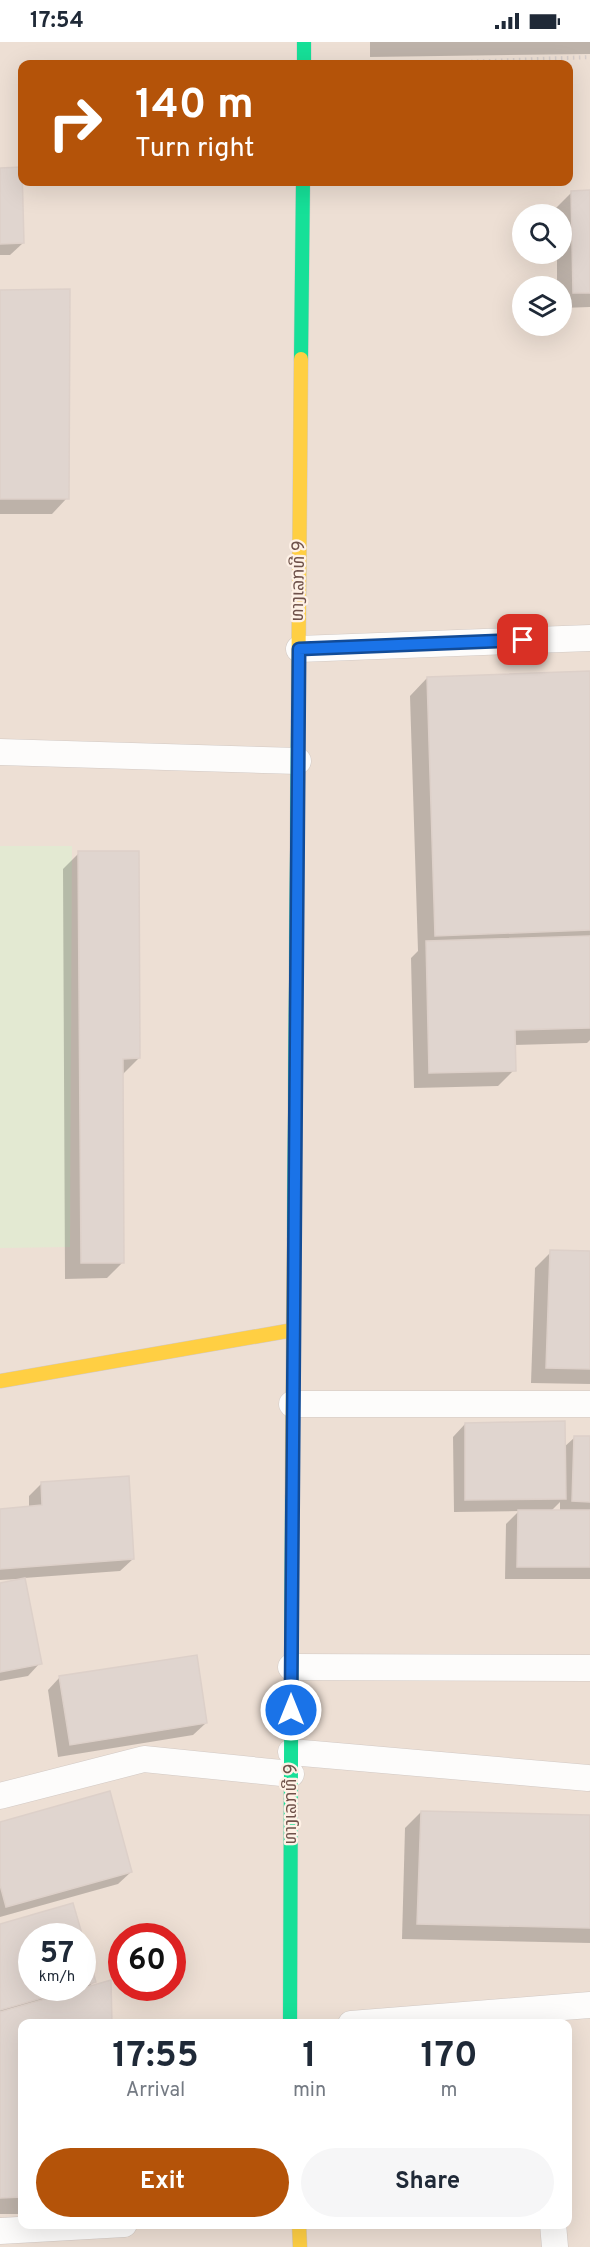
<!DOCTYPE html>
<meta charset="utf-8">
<style>
:root{--surface:#fff;--page:#f6f6f7;--text:#1f2937;--muted:#747a83;--accent:#b45309}
body{margin:0;font-family:Overpass,"Noto Sans Lao",sans-serif;background:var(--page);color:var(--text);height:100vh;display:flex;flex-direction:column;font-size:22px;white-space:nowrap}
*{box-sizing:border-box;margin:0}
p{font-size:20px;color:var(--muted)}
.icon{flex:none;width:33px;height:33px;fill:none;stroke:currentColor;stroke-width:2;stroke-linecap:round;stroke-linejoin:round}
.map{position:relative;flex:1;overflow:hidden}
.details{position:absolute;left:18px;top:1977px;width:554px;height:210px;display:flex;flex-direction:column;background:var(--surface);border-radius:12px;box-shadow:0 6px 24px #0002}
.details>*{flex:none}
.hud{position:absolute;left:18px;top:18px;width:555px;height:126px;border-radius:12px;box-shadow:0 6px 24px #0002;background:#b45309;color:#fff;overflow:hidden}
.fabs{position:absolute;left:512px;top:162px;display:grid;gap:12px}
.fabs a{display:grid;place-items:center;width:60px;height:60px;border-radius:50%;background:var(--surface);box-shadow:0 6px 24px #0002;font-size:30px}
.speed{position:absolute;left:18px;top:1881px;display:flex;gap:12px;font-size:30px;font-weight:700;text-align:center}
.speed>*{display:grid;place-content:center;width:78px;height:78px;border-radius:50%;background:var(--surface);box-shadow:0 6px 24px #0002;line-height:1}
.speed small{font-size:15px;font-weight:400}
.speed .limit{border:9px solid #d22;background:#fff;color:#111}
.pin{position:absolute;display:grid;place-items:center;width:51px;height:51px;color:#fff;margin:-26px;border-radius:12px;box-shadow:0 3px 9px #0006}
.me{position:absolute;width:66px;margin:-33px;rotate:0deg;stroke-linejoin:round;filter:drop-shadow(0 0 4px #0008)}
.turn{display:flex;align-items:center;gap:21px;height:126px;padding:0 18px;font-size:27px}
.turn .icon{width:78px;height:78px;stroke-width:2.5}
.turn b{display:block;font-size:42px;line-height:51px}
.eta{display:flex;justify-content:space-evenly;align-items:center;height:102px;text-align:center}
.eta b{font-size:36px;font-weight:700;line-height:42px}
.button{display:flex;gap:12px;margin-top:auto;padding:12px 18px}
.button a{flex:1;height:69px;border-radius:36px;background:var(--accent);color:#fff;font-size:24px;font-weight:700;line-height:69px;text-align:center}
.button a+a{background:var(--page);color:var(--text)}
.status{display:flex;justify-content:space-between;align-items:center;height:42px;padding:0 30px;background:var(--surface);direction:ltr}
.status svg{height:16px;fill:currentColor}
.map>svg:first-child{display:block}
.residential{fill:#eddfd4;fill-rule:evenodd}
.green{fill:#e3e9d2}
.shadow{fill:#0003;fill-rule:evenodd}
.building{fill:#e0d5cf;stroke:#ddd0c9;stroke-width:1.5}
.lines{fill:none;stroke-linecap:round;stroke-linejoin:round}
.lane-casing{stroke:#d2c9c4;stroke-width:27}
.fast-casing{stroke:#d3c9c4;stroke-width:15}
.slow-casing{stroke:#d3c9c4;stroke-width:15}
.path{stroke:#d5ccc9;stroke-width:4;stroke-dasharray:1.5 4.5;stroke-linecap:butt}
.lane{stroke:#fdfcfb;stroke-width:26}
.fast{stroke:#16e098;stroke-width:14}
.slow{stroke:#ffcf43;stroke-width:14}
.route-casing{stroke:#114b97;stroke-width:15}
.route{stroke:#1a73e8;stroke-width:10}
.labels{text-anchor:middle;dominant-baseline:central;stroke-width:4.5;stroke-linejoin:round;paint-order:stroke}
.street-label{font-size:18px;fill:#6f524a;stroke:#fef1e6}
</style>
<div class="status"><b>17:54</b><svg viewBox="0 0 49 12"><path d="M0 12V9h3v3zM5 12V6h3v6zM10 12V3h3v9zM15 12V0h3v12zM26 1h20v11H26zM47 4h2v5h-2z"/></svg></div>
<div class="map">
<svg width="590" height="2205" viewBox="0 0 590 2205">
<rect width="100%" height="100%" fill="#f4ede7"/>
<path class="residential" d="M0 0H590V2205H0ZM22 22H568V140H22ZM522 172H561V212H522ZM522 244H561V284H522ZM32 1894H82V1946H32ZM122 1894H172V1946H122ZM22 1982H567V2182H22Z"/>
<path class="green" d="M0 804H72L70 1205 0 1206Z"/>
<g class="shadow">
<path d="M370 0H590V12L370 15Z"/>
<path d="M0 127 23 201 10 213H0Z"/>
<path d="M572 150H590V265L561 266V244H557V212H561V172H556V166Z"/>
<path d="M0 249 67 456 52 472H0Z"/>
<path d="M590 630V998L587 1001 514 1003V1028L498 1044 414 1046 411 916 418 909 410 654 427 636Z"/>
<path d="M79 811 139 1016 123 1032V1220L107 1236 65 1237 63 827Z"/>
<path d="M551 1210 590 1211V1342L531 1341 535 1226Z"/>
<path d="M465 1382 563 1406 574 1396H590V1537H505L506 1482 519 1469 454 1470 453 1395ZM560 1460V1470L551 1469Z"/>
<path d="M41 1442 133 1517 120 1529 24 1536 40 1621 28 1634 0 1639V1542L17 1539V1537L0 1538V1468L29 1466V1454Z"/>
<path d="M60 1635 206 1681 193 1693 58 1715 48 1648Z"/>
<path d="M421 1770 590 1774V1901L402 1897 405 1786Z"/>
<path d="M0 1781 131 1830 118 1842 0 1875Z"/>
<path d="M72 1863 81 1894H32V1946H82V1899L94 1940 87 1946 22 1982V2172H0V1884Z"/>
</g>
<g class="building">
<path d="M22 125 24 201 0 202V126Z"/>
<path d="M590 148V251H573L571 149Z"/>
<path d="M70 247 69 457H0V248Z"/>
<path d="M590 629V888L435 894 427 635Z"/>
<path d="M78 809H139L140 1016 123 1017 124 1221H81Z"/>
<path d="M590 894V986L515 988 516 1029 429 1031 426 899Z"/>
<path d="M550 1208 590 1209V1327L546 1326Z"/>
<path d="M565 1379 566 1457 465 1458V1381Z"/>
<path d="M574 1394H590V1460L572 1459Z"/>
<path d="M129 1434 134 1517 0 1527V1467L42 1463 41 1440Z"/>
<path d="M518 1468H590V1525H517Z"/>
<path d="M25 1536 42 1622 0 1630V1541Z"/>
<path d="M197 1613 207 1681 70 1703 59 1634Z"/>
<path d="M110 1749 132 1830 6 1865 0 1843V1780Z"/>
<path d="M421 1769 590 1773V1886L417 1882Z"/>
<path d="M73 1861 96 1940 82 1944V1894H32V1946H77L0 1968V1882Z"/>
<path d="M111 1938 112 1982H22V2155L0 2156V1970Z"/>
</g>
<g class="lines">
<defs>
<g id="lane">
<path d="M299 607 590 596"/>
<path d="M0 710 298 719"/>
<path d="M292 1362H590"/>
<path d="M291 1625 590 1626"/>
<path d="M291 1710 588 1736"/>
<path d="M0 1754 144 1717 291 1732"/>
<path d="M351 1982 590 1963"/>
<path d="M553 2182 555 2205"/>
<path d="M0 2189 124 2182"/>
</g>
<g id="fast">
<path d="M304 0V22"/>
<path d="M301 317 303 140"/>
<path d="M294 1197 298 679"/>
<path d="M290 1982 292 1454"/>
</g>
<g id="slow">
<path d="M298 679 301 317"/>
<path d="M0 1339 293 1288"/>
<path d="M292 1454 294 1197"/>
<path d="M299 2182 300 2205"/>
</g>
</defs>
<use href="#lane" class="lane-casing"/>
<use href="#fast" class="fast-casing"/>
<use href="#slow" class="slow-casing"/>
<path class="path" d="M411 22 590 15"/>
<use href="#lane" class="lane"/>
<use href="#fast" class="fast"/>
<use href="#slow" class="slow"/>
</g>
<g class="lines">
<defs>
<path id="route" d="M291 1668 299 607 523 598"/>
</defs>
<use href="#route" class="route-casing"/>
<use href="#route" class="route"/>
</g>
<g class="labels">
<g class="street-label">
<text transform="translate(299 539) rotate(-89)">ທາງເລກທີ 9</text>
<text transform="translate(291 1762) rotate(-90)">ທາງເລກທີ 9</text>
</g>
</g>
</svg>
<div class="fabs">
<a><svg class="icon" aria-label="search" viewBox="0 0 24 24"><circle cx="10" cy="10" r="6"/><path d="M15 15l6 6"/></svg></a>
<a><svg class="icon" aria-label="layers" viewBox="0 0 24 24"><path d="M12 4l9 5-9 5-9-5zM3 14l9 5 9-5"/></svg></a>
</div>
<div class="speed"><div>57<small>km/h</small></div><div class="limit">60</div></div>
<div class="pin" style="left:523px;top:598px;background:#d93025"><svg class="icon" aria-label="arrive" viewBox="0 0 24 24"><path d="M6 21V4h12l-3 4 3 4H6"/></svg></div>
<svg class="me" style="left:291px;top:1668px" viewBox="-20 -20 40 40"><circle r="17" fill="#1a73e8" stroke="#fff" stroke-width="3"/><path d="M0-11L8 9 0 5-8 9z" fill="#fff"/></svg>
<div class="hud">
<div class="turn"><svg class="icon" aria-label="right" viewBox="0 0 24 24"><path d="M7 20v-9h11M14 6l5 5-5 5"/></svg><div><b>140 m</b>Turn right</div></div>
</div>
<section class="details">
<div class="eta">
<div><b>17:55</b><p>Arrival</p></div>
<div><b>1</b><p>min</p></div>
<div><b>170</b><p>m</p></div>
</div>
<div class="button"><a>Exit</a><a>Share</a></div>
</section>
</div>
